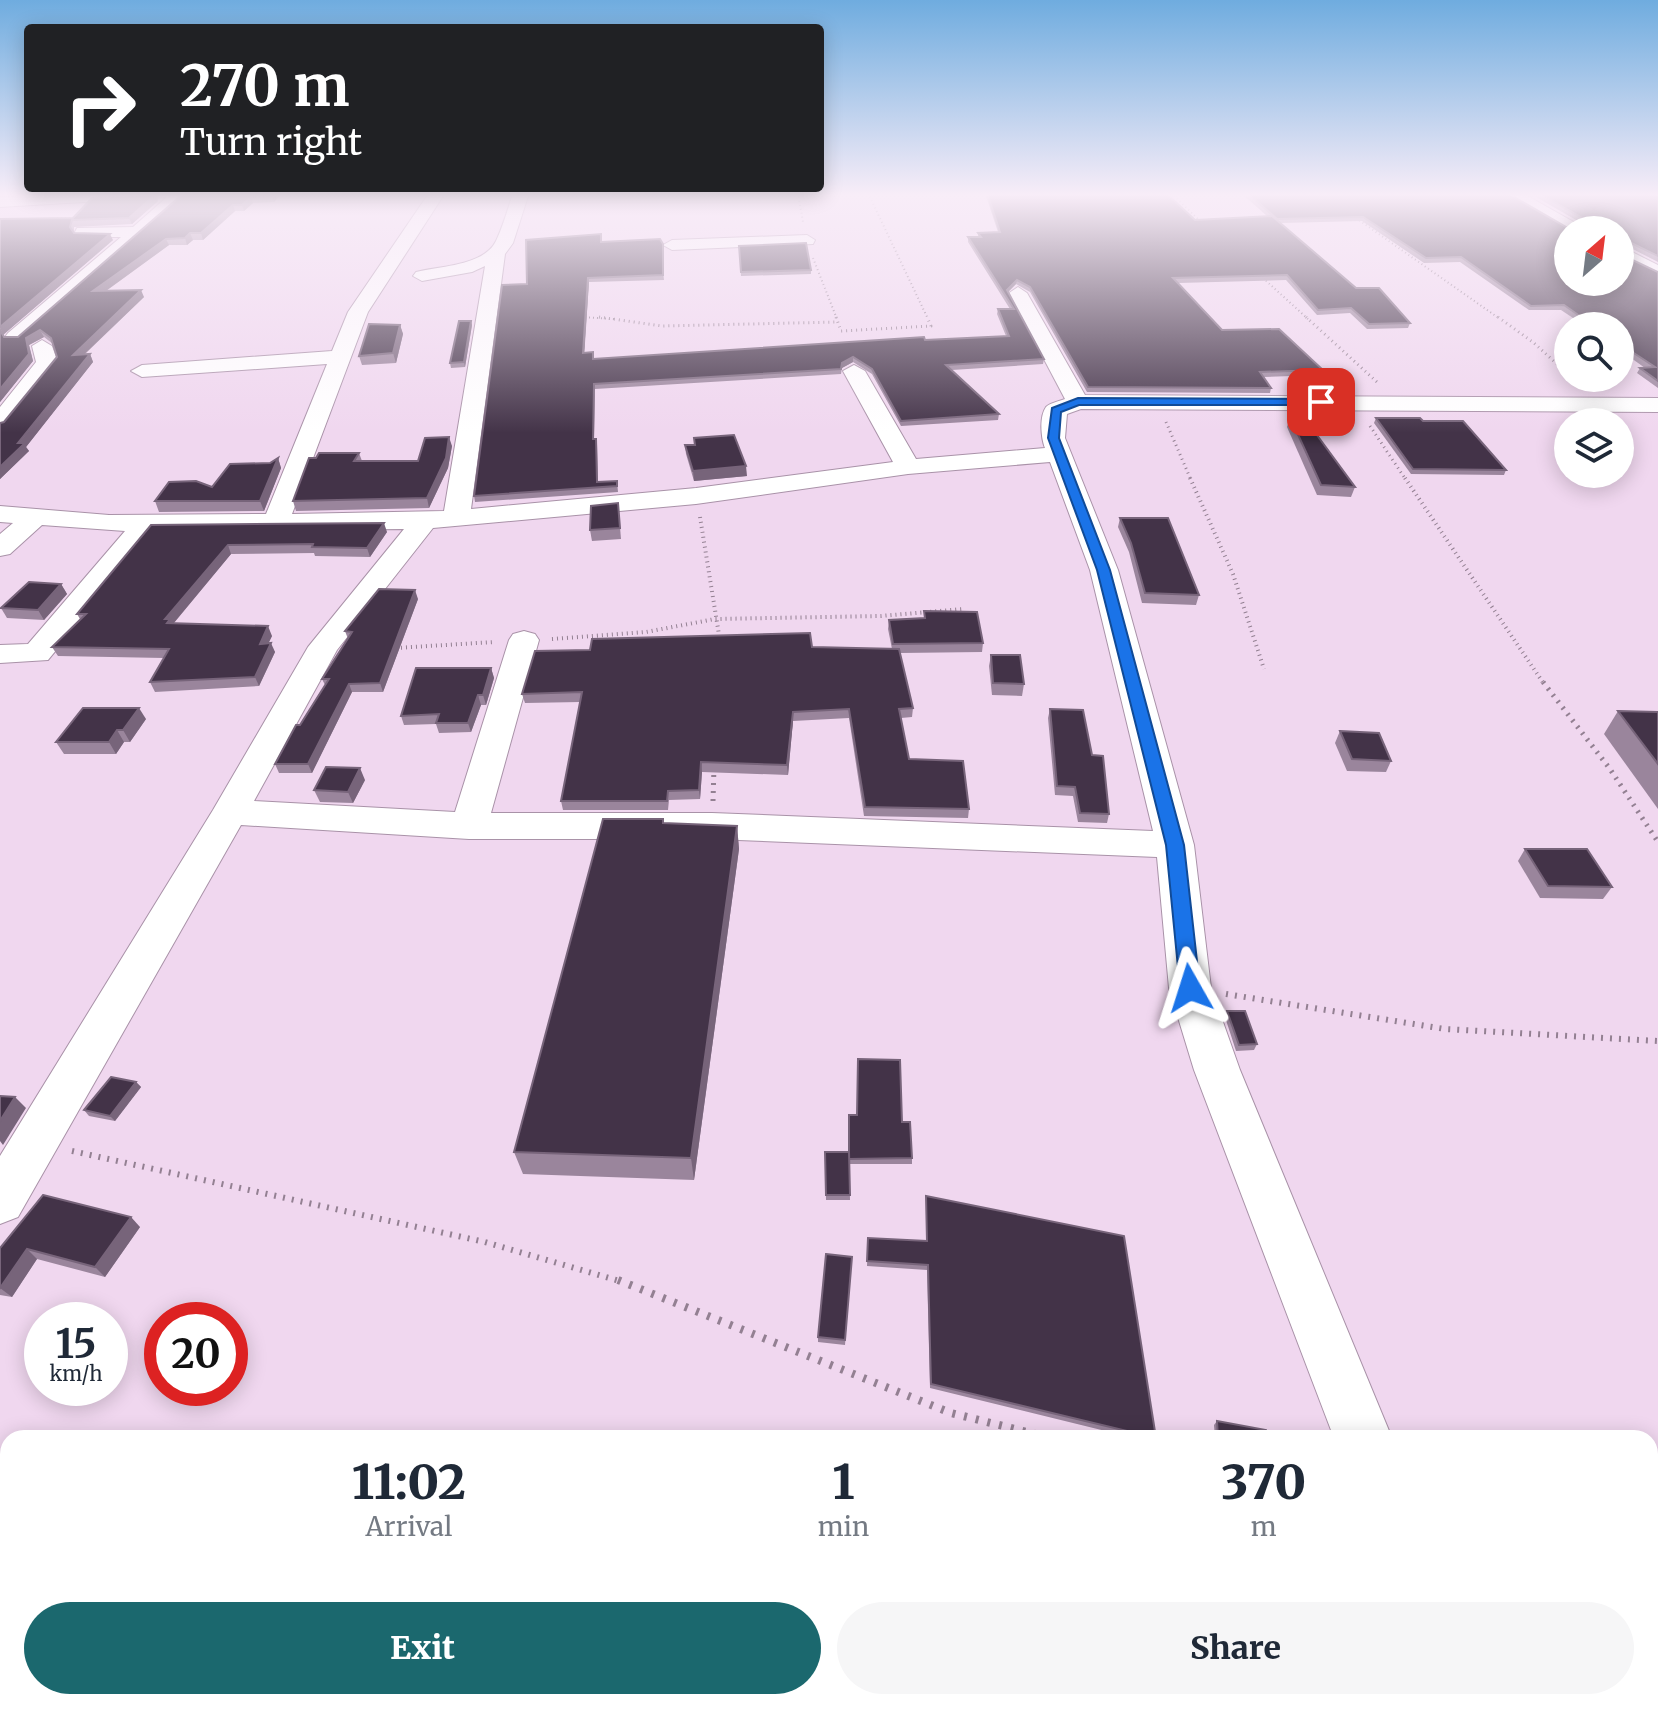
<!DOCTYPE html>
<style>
:root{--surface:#fff;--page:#f6f6f7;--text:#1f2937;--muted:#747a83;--accent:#1b686e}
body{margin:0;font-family:Merriweather,serif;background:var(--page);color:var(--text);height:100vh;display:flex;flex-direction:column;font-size:30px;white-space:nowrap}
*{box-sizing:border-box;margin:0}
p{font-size:26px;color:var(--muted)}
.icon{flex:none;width:44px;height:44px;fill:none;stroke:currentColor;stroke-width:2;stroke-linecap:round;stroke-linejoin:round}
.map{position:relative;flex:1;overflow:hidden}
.panel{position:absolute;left:0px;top:1430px;width:1658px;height:280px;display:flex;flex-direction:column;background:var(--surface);border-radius:24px 24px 0 0;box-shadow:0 4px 20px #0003}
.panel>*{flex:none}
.hud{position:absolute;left:24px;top:24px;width:800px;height:168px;border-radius:8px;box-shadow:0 4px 20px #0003;background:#202124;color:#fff;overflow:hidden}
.needle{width:52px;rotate:28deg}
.controls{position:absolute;left:1554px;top:216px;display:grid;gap:16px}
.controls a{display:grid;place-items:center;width:80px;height:80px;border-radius:50%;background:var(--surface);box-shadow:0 4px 20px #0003;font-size:40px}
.speed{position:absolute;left:24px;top:1302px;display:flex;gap:16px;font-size:40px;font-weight:700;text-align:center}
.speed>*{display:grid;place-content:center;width:104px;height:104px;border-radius:50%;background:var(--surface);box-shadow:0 4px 20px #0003;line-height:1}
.speed small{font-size:20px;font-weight:400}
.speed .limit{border:12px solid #d22;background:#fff;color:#111}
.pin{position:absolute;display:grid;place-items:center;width:68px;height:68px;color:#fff;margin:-34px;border-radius:16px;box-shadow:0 4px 12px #0006}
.me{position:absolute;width:88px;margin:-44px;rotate:354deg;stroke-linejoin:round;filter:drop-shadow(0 0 6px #0008)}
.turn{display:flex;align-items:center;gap:28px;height:168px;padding:0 24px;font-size:36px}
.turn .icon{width:104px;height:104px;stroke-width:2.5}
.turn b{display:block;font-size:56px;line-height:68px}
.eta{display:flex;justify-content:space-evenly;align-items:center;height:136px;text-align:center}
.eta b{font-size:48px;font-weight:800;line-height:56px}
.action{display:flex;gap:16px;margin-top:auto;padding:16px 24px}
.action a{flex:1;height:92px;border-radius:48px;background:var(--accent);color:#fff;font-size:32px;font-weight:800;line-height:92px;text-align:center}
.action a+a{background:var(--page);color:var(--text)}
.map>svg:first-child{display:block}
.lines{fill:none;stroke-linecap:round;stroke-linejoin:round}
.minor-casing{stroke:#a992a8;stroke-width:2}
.path-far5{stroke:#938092;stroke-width:2;stroke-dasharray:1 3;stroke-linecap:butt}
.path-far4{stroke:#938092;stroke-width:3;stroke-dasharray:1 4;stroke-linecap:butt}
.path-far3{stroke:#938092;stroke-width:4;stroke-dasharray:1 4;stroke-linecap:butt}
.path-far2{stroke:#938092;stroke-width:5;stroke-dasharray:2 6;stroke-linecap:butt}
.path-far1{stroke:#938092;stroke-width:6;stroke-dasharray:2 7;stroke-linecap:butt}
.path{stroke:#938092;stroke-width:8;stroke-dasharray:3 9;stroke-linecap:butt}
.minor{fill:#fff;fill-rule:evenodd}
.wall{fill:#9a859c}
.shaded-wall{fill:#77647a}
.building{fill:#433348;stroke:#77647a;stroke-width:2}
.route{fill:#1a73e8;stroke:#114b97;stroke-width:2}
</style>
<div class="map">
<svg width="1658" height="1710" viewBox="0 0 1658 1710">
<rect width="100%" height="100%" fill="#f0d7ef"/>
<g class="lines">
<defs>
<g id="minor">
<path d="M76 193H190L22 341H8L5 337 8 333 121 237H83L77 236 75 232 77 228 133 227 167 197 0 207V197Z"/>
<path d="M429 193H445L368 312 292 514 444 511 485 266 472 272 422 281 413 276 416 272C439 266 484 266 496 241 503 226 508 209 513 193H529L513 243 505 254 471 509 696 488 893 462 843 371 854 365 865 371 916 459 1045 448C1041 438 1039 417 1046 407 1050 403 1060 401 1065 399L1009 293 1018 287 1027 293 1085 395 1658 398V412L1081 409 1067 414 1065 438 1118 570 1194 845 1211 988 1240 1070 1392 1438H1334L1194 1070 1169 988 1157 857 712 839H469L241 825 18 1217 0 1224V1156L213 810 308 647 404 529 154 531 48 660 0 663V645L28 644 125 531 42 525 10 554 0 556V534L13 523 0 522V506L109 515 266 514 327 364 142 377 131 371 142 365 332 351 348 312ZM1050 462 1090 570 1153 831 712 813H491L539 640 535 634 524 631 513 634 509 640 455 812 254 801 337 650 433 528 696 504 908 474Z"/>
<path d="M1502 193H1522L1588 230H1568Z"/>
<path d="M807 235 815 240 813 244 672 250 663 245 672 240Z"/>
<path d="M1620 246 1658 265V277L1620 258Z"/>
<path d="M42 340 52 346 58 363 8 427 0 429V407L36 362 32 346Z"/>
<path d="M1422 1702H1490L1493 1710H1425Z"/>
</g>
</defs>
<use href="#minor" class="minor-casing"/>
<g class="path-far5">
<path d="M798 193 803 222"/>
<path d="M868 193 928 319"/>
<path d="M1171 193 1202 223"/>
<path d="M1356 218 1500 319"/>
<path d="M813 258 837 319"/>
<path d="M1263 278 1308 319"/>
<path d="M581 317 614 319"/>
</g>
<g class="path-far4">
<path d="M599 317 662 326 837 322"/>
<path d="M836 317 841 331 931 326 927 317"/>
<path d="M1306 317 1377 382"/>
<path d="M1498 317 1534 343 1568 374"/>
<path d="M1166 422 1191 480"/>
<path d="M1370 426 1406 480"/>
</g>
<g class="path-far3">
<path d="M1190 478 1233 574 1264 669"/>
<path d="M1405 478 1544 684"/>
<path d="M700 517 720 641"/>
<path d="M552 639 646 632 715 619 881 616 963 609"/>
<path d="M396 648 494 642"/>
</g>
<g class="path-far2">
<path d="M1543 682 1610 769 1658 842"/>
<path d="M713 801 714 767"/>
</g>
<g class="path-far1">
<path d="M1226 994 1445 1029 1658 1041"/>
<path d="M72 1151 485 1242 623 1282"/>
</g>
<path class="path" d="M618 1280 951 1413 1051 1438"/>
<use href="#minor" class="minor"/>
</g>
<g class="wall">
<path d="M184 193H282L274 202 253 203 244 211H235L203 240H193L187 245H169L106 291 144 297 85 354H90L93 362 26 447 29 451 0 479V423L4 422 57 357 53 344 44 337 29 345 33 361 0 402V219L73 218 158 201 132 224 74 227V233L113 240 3 335 4 337H18Z"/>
<path d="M985 193H1166L1195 220 1267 216 1241 193H1507L1568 228H1590L1529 193H1658V262L1621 243 1620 244V230H1568L1658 272V388L1637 373 1640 368H1645L1620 350V326H1585L1561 310H1529L1460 262 1424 263 1362 221 1280 223 1356 288 1410 323 1408 328 1367 329 1350 313 1317 315 1286 280 1178 283 1222 330 1323 370 1321 375 1264 377 1271 388 1270 393 1087 392 1030 292 1016 284 1008 292 1044 359 1043 364 952 370 999 414 998 420 901 426 872 374 853 362 842 368 841 374 595 389 594 439H596L597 444 598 482 617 481 618 492 475 502 474 496 527 284 601 242 660 239 664 280 589 282 584 353 594 359 1006 336 997 314 998 309H1010L968 242V237H978V233L998 232Z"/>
<path d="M739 246 811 270V274L741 276Z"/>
<path d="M400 325 403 334 396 363 362 365 359 356Z"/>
<path d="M472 325 465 367 451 368 450 363Z"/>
<path d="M1290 417 1355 487 1351 497 1317 495 1287 427Z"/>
<path d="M1376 418 1423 421 1506 470 1504 475 1411 474 1374 423Z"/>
<path d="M694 438 747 476 694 481 686 454 685 445H694Z"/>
<path d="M452 446 448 468 429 508 296 511 293 501 359 453 362 461H418Z"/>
<path d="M278 458 281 468 264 511 159 512 155 501 212 487 270 463Z"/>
<path d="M618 503 621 539 592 541 590 530Z"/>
<path d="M1120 518 1199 595 1196 605 1142 603 1129 552 1118 527Z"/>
<path d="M151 525 387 532 370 557 315 556 314 553 231 554 174 623 272 636 268 643 275 652 259 686 155 692 150 682 164 658 58 656 52 647 80 619 77 614Z"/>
<path d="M61 584 67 594 44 620 7 618 1 608Z"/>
<path d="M418 599 383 692H352L312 773H279L275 764 325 685 322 679 348 639 345 631Z"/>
<path d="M924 611 983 643 982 652 900 653 913 708 912 717 901 718 909 759 969 809 968 818 864 816 849 718 793 721 788 775 702 772 700 799 669 800 668 810H563L561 801 580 702 525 703 522 694 812 647 892 649 888 629 889 620 924 619Z"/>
<path d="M991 655 1024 684 1022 696 992 695 989 666Z"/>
<path d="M491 668 494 678 486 705H481L471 732 439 733 436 724 404 725 401 716Z"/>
<path d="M1050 709 1092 755 1109 814 1107 823 1078 822 1073 796 1055 795 1048 718Z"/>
<path d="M1618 711 1658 712V809L1604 734Z"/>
<path d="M146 719 130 742H124L116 754H64L56 742Z"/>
<path d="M1340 731 1391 761 1386 772 1347 771 1335 743Z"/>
<path d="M365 780 353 803 320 802 314 790Z"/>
<path d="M663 819 664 823 737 826 739 849 694 1180 523 1174 514 1152Z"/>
<path d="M1525 849 1612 887 1603 899 1540 898 1518 861Z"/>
<path d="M1227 1011 1257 1044 1254 1050 1236 1051 1225 1017Z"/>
<path d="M136 1082 141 1087 115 1121 89 1116 84 1110Z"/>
<path d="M849 1115 902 1122 912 1158V1164H849Z"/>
<path d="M825 1152H849L850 1200H826Z"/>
<path d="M926 1196 1156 1438H1134L930 1388 927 1270 867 1266 868 1238 926 1241Z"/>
<path d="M140 1227 105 1277 37 1259 12 1297 0 1295V1248Z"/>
<path d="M852 1257 845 1345 818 1342V1337Z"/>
<path d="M1217 1421 1267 1438H1215L1214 1425Z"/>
</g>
<g class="shaded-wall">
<path d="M275 193H282L274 202 272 196Z"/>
<path d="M156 194 158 201 132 224 129 218Z"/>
<path d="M251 197 253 203 244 211 242 205Z"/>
<path d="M233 205 235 211 203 240 201 233Z"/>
<path d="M190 233 193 240 187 245 185 238Z"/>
<path d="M110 234 113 240 3 335 0 327Z"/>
<path d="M166 239 169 245 96 298 93 291Z"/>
<path d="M588 278 589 282 584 358 583 353Z"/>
<path d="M1017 280 1016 284 1006 294 1007 290Z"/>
<path d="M141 290 144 297 76 362 73 355Z"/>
<path d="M471 321 472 325 465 367 464 362Z"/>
<path d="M400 325 403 334 396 363 393 353Z"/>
<path d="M40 330 44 337 29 345 33 361 0 402V389L26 338Z"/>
<path d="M90 354 93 362 26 447 29 451 0 479V467Z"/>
<path d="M853 357V362L842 368V363Z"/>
<path d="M449 437 452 446 448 468 429 508 427 498Z"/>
<path d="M278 458 281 468 264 511 260 501Z"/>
<path d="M746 466 747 476 694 481 693 471Z"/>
<path d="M384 523 387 532 370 557 367 548Z"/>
<path d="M228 545 231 554 172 625 171 632 165 619Z"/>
<path d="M61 584 67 594 44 620 38 610Z"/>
<path d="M415 590 418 599 383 692 380 683Z"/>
<path d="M268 626 272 636 264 653 260 644Z"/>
<path d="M271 643 275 652 259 686 255 677Z"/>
<path d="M491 668 494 678 486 705 483 695Z"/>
<path d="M349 684 352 692 312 773 308 764Z"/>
<path d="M478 695 481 705 471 732 468 723Z"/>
<path d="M139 708 146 719 130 742 123 730Z"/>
<path d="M793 712V721L788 775 787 765Z"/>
<path d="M117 730 124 742 116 754 109 742Z"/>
<path d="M701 762 702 772 700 799 699 790Z"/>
<path d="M360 768 365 780 353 803 348 792Z"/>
<path d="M737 826 739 849 694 1180 691 1158Z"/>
<path d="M136 1082 141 1087 115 1121 110 1116Z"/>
<path d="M15 1097 26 1108 3 1145 0 1141V1121Z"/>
<path d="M131 1217 140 1227 105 1277 95 1267Z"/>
<path d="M27 1249 37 1259 12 1297 0 1288Z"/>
<path d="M8 1570V1586L5 1591 0 1588V1584Z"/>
</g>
<g class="building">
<path d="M184 193H275L272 196 251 197 242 205H233L201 233H190L185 238 166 239 93 291 141 290 73 355 90 354 18 443H25L0 467V423L4 422 57 357 51 338 40 330 26 338 29 354 0 389V330L4 337H18Z"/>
<path d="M987 193H1166L1195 220 1272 216 1356 288H1379L1410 323 1369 324 1351 308 1318 310 1287 275 1173 278 1222 330 1279 329 1323 370 1260 372 1271 388 1088 387 1030 287 1017 280 1007 290 1044 359 946 365 999 414 901 421 872 369 853 357 842 363 841 369 594 384 593 439H596L597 482 617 481V486L474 496 502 285 527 284 526 240 601 234V242L660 239 663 244V275L588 278 583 353 593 352V359L924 337 925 340 1009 336 998 309H1014L968 237H981L978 233 1000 232Z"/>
<path d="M1247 193H1507L1568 228H1592L1591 223 1538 193H1658V256L1623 239 1620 241V230H1568V282H1620V254L1658 272V381L1640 368 1655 367 1620 344V326H1594L1564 305 1531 306 1461 257 1426 258 1363 217 1277 219Z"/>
<path d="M156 194 129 218 72 220 70 227 74 233 110 234 0 327V219L73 218 92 198Z"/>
<path d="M806 243 811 270 741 272 739 246Z"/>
<path d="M459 321H471L464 362 450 363Z"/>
<path d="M369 324 400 325 393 353 359 356Z"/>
<path d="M1300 412 1355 487 1321 485 1290 417Z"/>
<path d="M1376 418H1420L1423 421H1463L1506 470 1413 469Z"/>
<path d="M734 435 746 466 693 471 685 445H695L694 438Z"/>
<path d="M449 437 446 458 427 498 293 501 309 458H316L319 453H359L354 461H418L425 438Z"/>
<path d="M278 458 260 501H155L169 482 196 481 212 487 230 464 270 463Z"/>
<path d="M618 503 620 528 590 530 591 506Z"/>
<path d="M1120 518H1168L1199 595 1145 593 1131 543Z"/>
<path d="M384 523 367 548 312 547 313 544 228 545 165 619H170L167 623 268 626 260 644 271 643 255 677 150 682 169 649 52 647 86 614H77L151 525Z"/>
<path d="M29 582 61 584 38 610 1 608Z"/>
<path d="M379 589 415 590 380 683 349 684 308 764H275L296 725H300L329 679H322L352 632 345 631Z"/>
<path d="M924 611 977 612 983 643 893 644 889 620 925 618Z"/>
<path d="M810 633 812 647 899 649 913 708 899 709 909 759 963 761 969 809 865 807 849 709 793 712 787 765 701 762 699 790 668 791 667 801H561L582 692 522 694 535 651 590 650 592 639Z"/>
<path d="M991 655H1020L1024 684 993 683Z"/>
<path d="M416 668H491L483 695H478L468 723H436L439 714 401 716Z"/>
<path d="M83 708H139L123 730H117L109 742H56Z"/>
<path d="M1050 709 1083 710 1092 755 1103 756 1109 814 1080 813 1075 787 1057 786Z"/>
<path d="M1618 711 1658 712V764Z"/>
<path d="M1340 731 1379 733 1391 761 1352 759Z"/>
<path d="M326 767 360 768 348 792 314 790Z"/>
<path d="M603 819H663V823L737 826 691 1158 514 1152Z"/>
<path d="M1525 849H1587L1612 887 1548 886Z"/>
<path d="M1227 1011H1245L1257 1044 1239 1045Z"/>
<path d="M858 1059 900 1060 902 1122H910L912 1158 849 1159V1115H857Z"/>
<path d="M111 1077 136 1082 110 1116 84 1110Z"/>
<path d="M0 1096 15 1097 0 1121Z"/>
<path d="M825 1152H849L850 1195H826Z"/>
<path d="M43 1195 131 1217 95 1267 27 1249 0 1288V1248Z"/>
<path d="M926 1196 1124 1236 1156 1438 931 1384 928 1265 867 1261 868 1238 927 1241Z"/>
<path d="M826 1254 852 1257 845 1340 818 1337Z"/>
<path d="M1217 1421 1266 1430 1267 1438H1218Z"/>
<path d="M8 1495V1570L0 1584V1507Z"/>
</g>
<linearGradient id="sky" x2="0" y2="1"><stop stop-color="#6facdf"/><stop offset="0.45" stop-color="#f8edf8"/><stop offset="1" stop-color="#f8edf8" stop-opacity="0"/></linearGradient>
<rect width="1658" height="433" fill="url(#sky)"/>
<path class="route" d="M1078 398 1321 399 1326 402 1321 405H1079L1061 412 1059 438 1110 570 1184 845 1200 988 1197 994H1183L1180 988 1166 845 1097 570 1048 438 1052 408Z"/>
</svg>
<div class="controls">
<a><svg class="needle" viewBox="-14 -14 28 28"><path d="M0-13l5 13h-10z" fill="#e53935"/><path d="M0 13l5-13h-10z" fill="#747a83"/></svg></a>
<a><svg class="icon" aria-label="search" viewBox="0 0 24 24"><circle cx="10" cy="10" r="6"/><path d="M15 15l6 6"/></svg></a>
<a><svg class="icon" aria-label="layers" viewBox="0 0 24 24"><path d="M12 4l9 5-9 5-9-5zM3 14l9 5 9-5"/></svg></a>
</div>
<div class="speed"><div>15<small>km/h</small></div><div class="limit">20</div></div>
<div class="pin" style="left:1321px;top:402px;background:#d93025"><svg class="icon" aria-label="arrive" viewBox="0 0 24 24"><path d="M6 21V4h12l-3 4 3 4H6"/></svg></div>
<svg class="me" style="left:1190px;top:988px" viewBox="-20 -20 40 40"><path d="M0-17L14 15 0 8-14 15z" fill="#1a73e8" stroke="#fff" stroke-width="4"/></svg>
<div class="hud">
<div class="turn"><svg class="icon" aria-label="right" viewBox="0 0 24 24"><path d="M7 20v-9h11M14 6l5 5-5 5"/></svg><div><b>270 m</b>Turn right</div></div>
</div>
<section class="panel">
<div class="eta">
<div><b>11:02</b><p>Arrival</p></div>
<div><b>1</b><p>min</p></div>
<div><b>370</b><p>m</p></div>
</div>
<div class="action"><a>Exit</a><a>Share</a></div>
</section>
</div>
